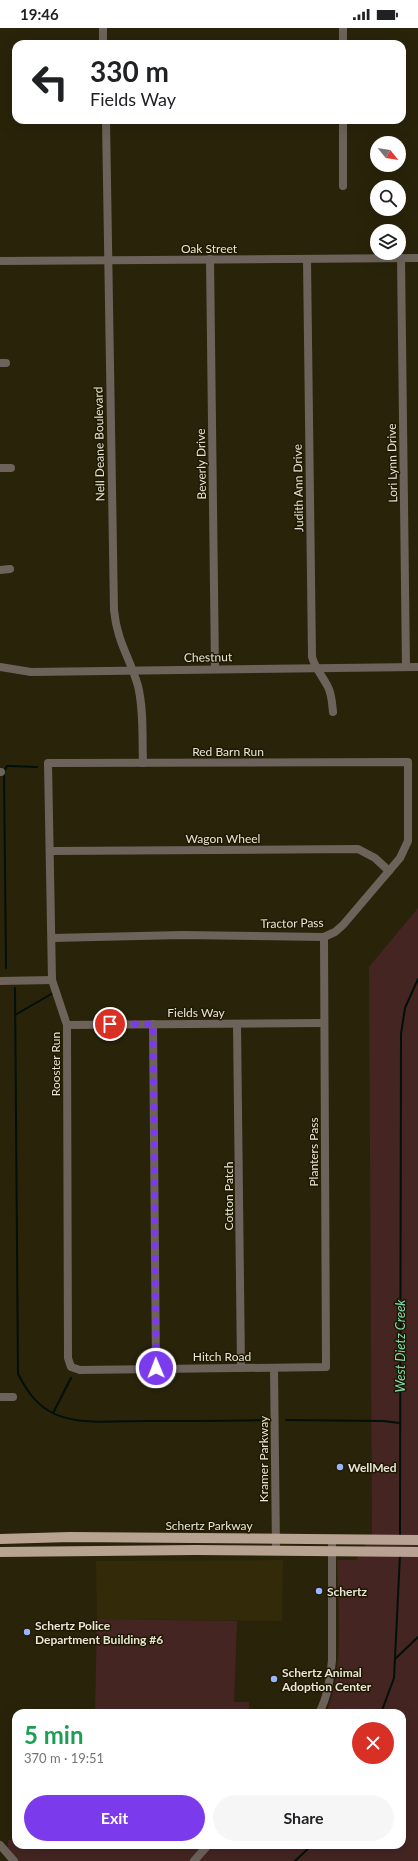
<!DOCTYPE html>
<meta charset="utf-8">
<style>
:root{--surface:#fff;--page:#f6f6f6;--text:#202124;--muted:#757577;--accent:#7c3aed}
body{margin:0;font-family:Lato,sans-serif;background:var(--page);color:var(--text);height:100vh;display:flex;flex-direction:column;font-size:15px;white-space:nowrap}
*{box-sizing:border-box;margin:0}
p{font-size:13px;color:var(--muted)}
.icon{flex:none;width:22px;height:22px;fill:none;stroke:currentColor;stroke-width:2;stroke-linecap:round;stroke-linejoin:round}
.map{position:relative;flex:1;overflow:hidden}
.sheet{position:absolute;left:12px;top:1681px;width:394px;height:140px;display:flex;flex-direction:column;background:var(--surface);border-radius:12px;box-shadow:0 4px 16px #0002}
.sheet>*{flex:none}
.top-card{position:absolute;left:12px;top:12px;width:394px;height:84px;border-radius:12px;box-shadow:0 4px 16px #0002;background:#fff;color:var(--text);overflow:hidden}
.needle{width:26px;rotate:120deg}
.fabs{position:absolute;left:370px;top:108px;display:grid;gap:8px}
.fabs a{display:grid;place-items:center;width:36px;height:36px;border-radius:50%;background:var(--surface);box-shadow:0 4px 16px #0002;font-size:20px}
.pin{position:absolute;display:grid;place-items:center;width:34px;height:34px;color:#fff;margin:-17px;border:2px solid #fff;border-radius:50%;box-shadow:0 1px 4px #0007}
.me{position:absolute;width:44px;margin:-22px;rotate:359deg;stroke-linejoin:round;filter:drop-shadow(0 0 3px #0008)}
.turn{display:flex;align-items:center;gap:14px;height:84px;padding:0 12px;font-size:18px}
.turn .icon{width:52px;height:52px;stroke-width:2.5}
.turn b{display:block;font-size:28px;line-height:34px}
.round{display:grid;place-items:center;flex:none;width:42px;height:42px;border-radius:21px;background:var(--page)}
.summary{display:flex;align-items:center;justify-content:space-between;height:68px;padding:0 12px}
h1{font-size:24px;font-weight:700;line-height:30px;color:#1e9e55}
.cta{display:flex;gap:8px;margin-top:auto;padding:8px 12px}
.cta a{flex:1;height:46px;border-radius:24px;background:var(--accent);color:#fff;font-size:16px;font-weight:700;line-height:46px;text-align:center}
.cta a+a{background:var(--page);color:var(--text)}
.status{display:flex;justify-content:space-between;align-items:center;height:28px;padding:0 20px;background:var(--surface);direction:ltr}
.status svg{height:11px;fill:currentColor}
.map>svg:first-child{display:block}
.built{fill:#322a09}
.green{fill:#442522}
.lines{fill:none;stroke-linecap:round;stroke-linejoin:round}
.stream{stroke:#011008;stroke-width:2}
.minor{stroke:#6d635b;stroke-width:8}
.major{stroke:#b8a392;stroke-width:10}
.route{stroke:#7c3aed;stroke-width:7;stroke-dasharray:0 12.6}
.poi-dot{fill:#98b6fd;stroke:#1f1902;stroke-width:1.5}
.labels{text-anchor:middle;dominant-baseline:central;stroke-width:3;stroke-linejoin:round;paint-order:stroke}
.street-label{font-size:12px;fill:#e9e5d6;stroke:#1f1902}
.poi-label{font-size:12px;font-weight:bold;fill:#e9e5d6;stroke:#1f1902;text-anchor:start}
.water-label{font-size:13px;font-style:italic;fill:#81dbb2;stroke:#1f1902}
</style>
<div class="status"><b>19:46</b><svg viewBox="0 0 49 12"><path d="M0 12V9h3v3zM5 12V6h3v6zM10 12V3h3v9zM15 12V0h3v12zM26 1h20v11H26zM47 4h2v5h-2z"/></svg></div>
<div class="map">
<svg width="418" height="1833" viewBox="0 0 418 1833">
<rect width="100%" height="100%" fill="#29230a"/>
<path class="built" d="M283 1532 282 1593 97 1591 96 1533Z"/>
<g class="green">
<path d="M418 880V1833H17L8 1824V1812H16V1817H402V1685H326C345 1640 338 1581 337 1532H356L372 1505 369 939Z"/>
<path d="M97 1591 237 1593 234 1674H249V1685H95Z"/>
</g>
<g class="lines">
<g class="stream">
<path d="M6 940 4 743 7 738H10L37 739"/>
<path d="M15 960 18 1346C26 1361 34 1374 49 1383 73 1398 115 1393 142 1393 183 1393 223 1393 264 1392"/>
<path d="M15 987 53 965"/>
<path d="M53 1385 71 1350"/>
<path d="M286 1392 383 1393 400 1395"/>
<path d="M400 1508 401 1006 405 980 418 951"/>
<path d="M395 1631 418 1609"/>
<path d="M381 1685 394 1650 400 1527"/>
<path d="M295 1833 312 1817"/>
</g>
<g class="minor">
<path d="M103 0V16"/>
<path d="M343 16V0"/>
<path d="M106 92C110 255 110 419 114 582 117 614 130 630 138 658 144 683 142 710 143 735"/>
<path d="M343 158V92"/>
<path d="M401 230 406 639"/>
<path d="M210 231 215 641"/>
<path d="M307 231 312 629C315 640 323 649 328 659 332 667 332 675 333 684"/>
<path d="M0 233 418 230"/>
<path d="M0 335H6"/>
<path d="M0 440H11"/>
<path d="M0 542 10 541"/>
<path d="M0 639 31 644 418 639"/>
<path d="M0 744H1"/>
<path d="M50 823 358 821 375 830 389 843"/>
<path d="M52 910 182 907 324 909 335 904 343 897 400 830 408 813V734L48 735 52 952 67 997 68 1330 71 1339 80 1342 326 1339 324 909"/>
<path d="M0 953 52 952"/>
<path d="M153 996 156 1341"/>
<path d="M237 996 241 1340"/>
<path d="M67 997 324 995"/>
<path d="M274 1340 276 1522"/>
<path d="M0 1369H13"/>
<path d="M319 1685C328 1668 330 1651 332 1632V1511"/>
<path d="M0 1817 14 1833"/>
<path d="M194 1833 208 1817"/>
</g>
<g class="major">
<path d="M0 1511 70 1509 418 1512"/>
<path d="M0 1524 195 1522 418 1524"/>
</g>
</g>
<g class="lines">
<path class="route" d="M110 996H153L156 1340"/>
</g>
<g class="poi-dot">
<circle cx="340" cy="1439" r="4"/>
<circle cx="319" cy="1563" r="4"/>
<circle cx="27" cy="1604" r="4"/>
<circle cx="274" cy="1651" r="4"/>
</g>
<g class="labels">
<g class="street-label">
<text x="209" y="220">Oak Street</text>
<text transform="translate(99 416) rotate(-91)">Nell Deane Boulevard</text>
<text transform="translate(392 435) rotate(-91)">Lori Lynn Drive</text>
<text transform="translate(201 436) rotate(-91)">Beverly Drive</text>
<text transform="translate(298 460) rotate(-91)">Judith Ann Drive</text>
<text transform="translate(208 629) rotate(-1)">Chestnut</text>
<text x="228" y="723">Red Barn Run</text>
<text x="223" y="810">Wagon Wheel</text>
<text transform="translate(292 895) rotate(-1)">Tractor Pass</text>
<text x="196" y="984">Fields Way</text>
<text transform="translate(55 1036) rotate(-90)">Rooster Run</text>
<text transform="translate(313 1124) rotate(-90)">Planters Pass</text>
<text transform="translate(228 1168) rotate(-90)">Cotton Patch</text>
<text x="222" y="1328">Hitch Road</text>
<text transform="translate(263 1431) rotate(-90)">Kramer Parkway</text>
<text x="209" y="1497">Schertz Parkway</text>
</g>
<g class="poi-label">
<text x="348" y="1439">WellMed</text>
<text x="327" y="1563">Schertz</text>
<text x="35" y="1597">Schertz Police<tspan x="35" dy="14">Department Building #6</tspan></text>
<text x="282" y="1644">Schertz Animal<tspan x="282" dy="14">Adoption Center</tspan></text>
</g>
<g class="water-label">
<text transform="translate(400 1318) rotate(-90)">West Dietz Creek</text>
</g>
</g>
</svg>
<div class="fabs">
<a><svg class="needle" viewBox="-14 -14 28 28"><path d="M0-13l5 13h-10z" fill="#e53935"/><path d="M0 13l5-13h-10z" fill="#757577"/></svg></a>
<a><svg class="icon" aria-label="search" viewBox="0 0 24 24"><circle cx="10" cy="10" r="6"/><path d="M15 15l6 6"/></svg></a>
<a><svg class="icon" aria-label="layers" viewBox="0 0 24 24"><path d="M12 4l9 5-9 5-9-5zM3 14l9 5 9-5"/></svg></a>
</div>
<div class="pin" style="left:110px;top:996px;background:#d93025"><svg class="icon" aria-label="arrive" viewBox="0 0 24 24"><path d="M6 21V4h12l-3 4 3 4H6"/></svg></div>
<svg class="me" style="left:156px;top:1340px" viewBox="-20 -20 40 40"><circle r="17" fill="#7c3aed" stroke="#fff" stroke-width="3"/><path d="M0-11L8 9 0 5-8 9z" fill="#fff"/></svg>
<div class="top-card">
<div class="turn"><svg class="icon" aria-label="left" viewBox="0 0 24 24"><path d="M17 20v-9H6M10 6l-5 5 5 5"/></svg><div><b>330 m</b>Fields Way</div></div>
</div>
<section class="sheet">
<div class="summary"><div><h1>5 min</h1><p>370 m · 19:51</p></div><a class="round" style="background:#d93025;color:#fff"><svg class="icon" aria-label="close" viewBox="0 0 24 24"><path d="M6 6l12 12M18 6L6 18"/></svg></a></div>
<div class="cta"><a>Exit</a><a>Share</a></div>
</section>
</div>
